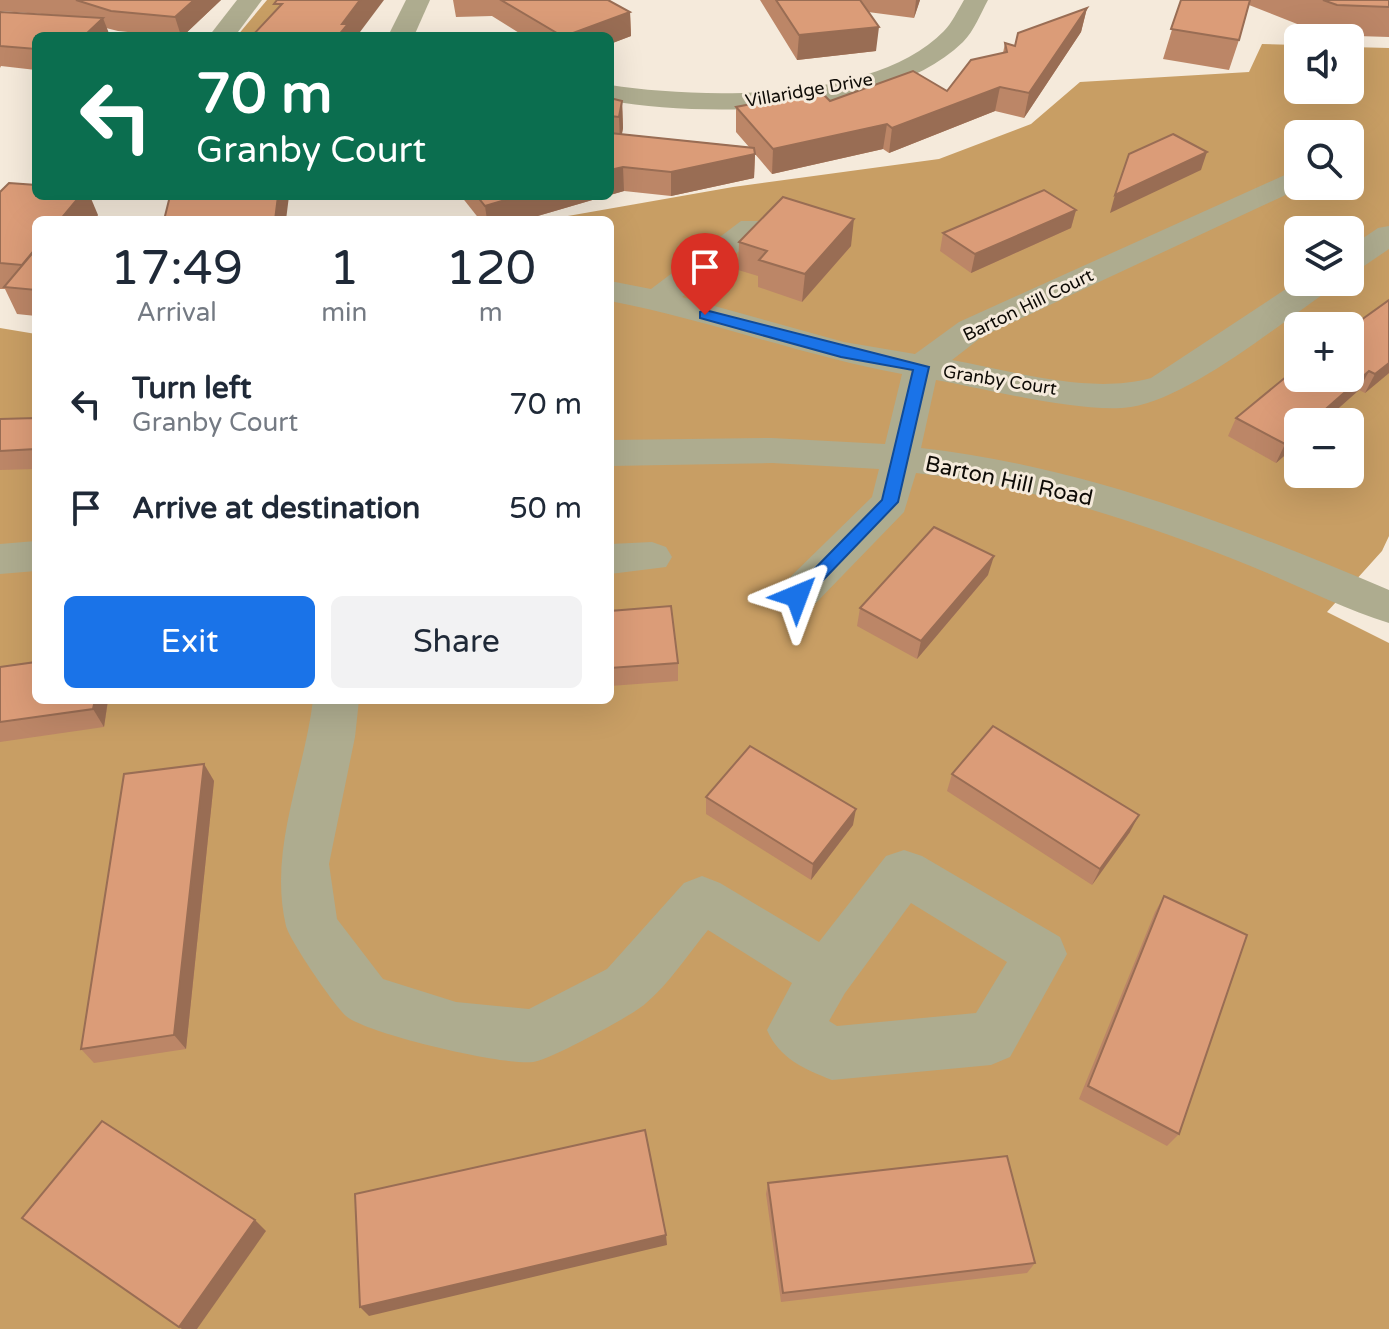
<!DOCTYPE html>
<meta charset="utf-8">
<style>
:root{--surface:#fff;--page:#f2f2f3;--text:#1f2937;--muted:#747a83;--accent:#1a73e8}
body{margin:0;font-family:"Varela Round",sans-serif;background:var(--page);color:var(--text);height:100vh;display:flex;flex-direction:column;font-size:30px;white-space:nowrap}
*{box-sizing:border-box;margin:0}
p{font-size:26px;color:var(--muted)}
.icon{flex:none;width:44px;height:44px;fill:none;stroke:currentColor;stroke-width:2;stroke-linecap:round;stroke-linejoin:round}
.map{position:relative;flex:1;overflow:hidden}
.side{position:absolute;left:32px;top:216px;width:582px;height:488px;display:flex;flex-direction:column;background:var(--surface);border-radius:12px;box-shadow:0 8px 32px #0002}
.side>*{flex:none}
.hud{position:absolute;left:32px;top:32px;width:582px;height:168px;border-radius:12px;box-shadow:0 8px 32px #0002;background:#0b6e4f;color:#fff;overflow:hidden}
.fabs{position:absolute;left:1284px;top:24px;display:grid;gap:16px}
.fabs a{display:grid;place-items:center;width:80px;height:80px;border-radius:12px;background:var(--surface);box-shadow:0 8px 32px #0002;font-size:40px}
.pin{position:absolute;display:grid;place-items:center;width:68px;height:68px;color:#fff;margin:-82px -34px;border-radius:50% 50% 50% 0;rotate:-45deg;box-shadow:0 0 8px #0007}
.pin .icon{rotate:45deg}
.me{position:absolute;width:88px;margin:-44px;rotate:44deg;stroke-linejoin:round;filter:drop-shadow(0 0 6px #0008)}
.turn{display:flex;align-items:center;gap:28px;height:168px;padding:0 32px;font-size:36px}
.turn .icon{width:104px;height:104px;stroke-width:2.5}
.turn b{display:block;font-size:56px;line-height:68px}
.eta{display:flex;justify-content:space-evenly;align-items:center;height:136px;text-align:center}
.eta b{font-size:48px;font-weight:600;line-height:56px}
.button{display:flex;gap:16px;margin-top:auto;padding:16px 32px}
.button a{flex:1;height:92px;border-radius:12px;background:var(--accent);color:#fff;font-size:32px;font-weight:600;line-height:92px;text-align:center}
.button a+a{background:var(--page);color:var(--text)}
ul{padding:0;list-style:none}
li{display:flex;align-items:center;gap:24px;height:104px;padding:0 32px}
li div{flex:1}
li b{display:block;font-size:30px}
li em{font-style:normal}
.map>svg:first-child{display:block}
.forest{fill:#c89e64;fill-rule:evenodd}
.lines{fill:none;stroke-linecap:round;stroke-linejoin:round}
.minor{fill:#aeac8f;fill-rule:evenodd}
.wall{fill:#bc8667}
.shaded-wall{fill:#996d54}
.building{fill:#db9c78;stroke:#996d54;stroke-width:2}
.route{fill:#1a73e8;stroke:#114b97;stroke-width:2}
.labels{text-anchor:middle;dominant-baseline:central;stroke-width:6;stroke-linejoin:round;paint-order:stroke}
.far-street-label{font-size:18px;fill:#0e0b06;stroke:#f5eadb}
.street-label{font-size:22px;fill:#0e0b06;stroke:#f5eadb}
</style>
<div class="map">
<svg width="1389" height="1329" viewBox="0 0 1389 1329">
<rect width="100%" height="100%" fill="#f5eadb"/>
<g class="forest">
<path d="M267 0H302L271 36H237Z"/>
<path d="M1262 44 1298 45V90H1350V47L1389 48V536L1382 551 1327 612 1389 643V1329H0V328L36 334V700H610V220H545L733 187 939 159 1031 124 1080 82 1249 72ZM1298 134H1350V186H1298ZM1298 230H1350V282H1298ZM1298 326H1350V378H1298ZM1298 422H1350V474H1298Z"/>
</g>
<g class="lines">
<g class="minor">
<path d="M237 0H262L235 36H209Z"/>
<path d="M406 0H430L414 36H388Z"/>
<path d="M964 0H988C981 13 974 31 963 42 885 117 710 117 610 101V85C702 99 874 103 944 31 952 23 958 10 964 0Z"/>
<path d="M1298 169V186H1305L983 336 952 360C1014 371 1089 395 1151 378L1298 281 1335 282 1331 289C1279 324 1190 398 1131 407 1083 414 987 389 936 380L921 448C1084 466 1239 527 1389 590V623C1341 608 1295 584 1248 565 1141 522 1031 486 916 473L904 512 812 607 797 612 782 607 776 596 782 585 872 497 879 469 772 463 610 466V440L772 438 885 444 902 374C803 356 709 320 610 301V281L651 289 741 221H763L768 228 682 297 844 342 915 354 959 322Z"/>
<path d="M1389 226V249L1361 268 1350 271V247L1378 228Z"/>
<path d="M36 541V571L0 574V544Z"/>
<path d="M652 542 666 547 672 557 666 567 610 574V544Z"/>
<path d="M313 700H359L355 737 329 864 337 919 383 979 456 1002 529 1009 607 969 684 883 702 876 720 883 819 942 886 856 904 850 922 856 1060 937 1067 954 1010 1057 991 1065 832 1080C804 1069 779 1058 767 1030L792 983 708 930C688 954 669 984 645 1004 633 1015 548 1061 533 1062 504 1066 367 1034 346 1016 334 1005 290 941 286 926 268 850 304 775 313 700ZM911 903 1007 962 976 1013 837 1026 829 1021 845 993Z"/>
</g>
</g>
<g class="wall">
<path d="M0 0H221L183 36H167L118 31 106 28 110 36H36V70L1 66 0 68V12L70 16 0 11Z"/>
<path d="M453 0H608L630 12 631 36 610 44V36H524L492 16 456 17Z"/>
<path d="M760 0H920L914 18 868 12 876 51 797 60Z"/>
<path d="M1181 0H1389V37L1325 35 1249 5 1239 40 1229 70 1163 59Z"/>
<path d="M1087 8 1081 32 1024 118 995 111 889 153 883 149 772 174 755 154 754 178 671 196 624 191 610 195V98L622 101 623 128 622 134 749 147 736 132V107L801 98 830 101 947 91 1003 53 1005 43 1015 46Z"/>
<path d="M0 192 98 215 94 220H36V316L17 314 5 289H0Z"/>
<path d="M461 196H606L524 220H480Z"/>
<path d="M1076 210 1071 228 971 273 940 251 943 233Z"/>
<path d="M739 242 851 246 802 302 758 287V276L738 270Z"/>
<path d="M1389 300V373L1365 393 1359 390 1323 422H1298V444L1276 463 1228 436 1236 418Z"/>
<path d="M36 418V469L0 470V419Z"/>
<path d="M988 575 917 659 857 626 860 608Z"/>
<path d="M610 611 678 663V681L610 686Z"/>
<path d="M0 667 108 700 104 727 0 742Z"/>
<path d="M422 700H450L423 702Z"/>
<path d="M204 764 214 781 186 1049 94 1063 81 1049Z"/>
<path d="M952 774 1130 832 1092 885 947 791Z"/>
<path d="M706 797 853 825 811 880 706 814Z"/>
<path d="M1164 896 1179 1134 1167 1146 1079 1099 1155 912Z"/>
<path d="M768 1183 1035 1263 1027 1273 781 1302 766 1194Z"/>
</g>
<g class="shaded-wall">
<path d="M194 0H221L183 36H181L175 17Z"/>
<path d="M360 0H384L357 36H338L342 24Z"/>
<path d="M916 0H920L914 18Z"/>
<path d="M1087 8 1081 32 1024 118 1029 93Z"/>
<path d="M630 12 631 36 610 44V36H565Z"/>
<path d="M103 18 110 36H84Z"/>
<path d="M879 27 876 51 797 60 799 35Z"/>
<path d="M1000 87 995 111 889 153 892 128Z"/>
<path d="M622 101 623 128 620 143 619 117Z"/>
<path d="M887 124 883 149 772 174 773 149Z"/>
<path d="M1207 152 1201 170 1110 213 1115 195Z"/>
<path d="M755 154 754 178 671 196V172Z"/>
<path d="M623 167 624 191 610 195V170Z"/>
<path d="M80 196H90L98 215 94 220H60Z"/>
<path d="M278 196H289L286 220H275Z"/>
<path d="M519 196H606L524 220H487L485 206Z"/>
<path d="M1076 210 1071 228 971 273 975 254Z"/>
<path d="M854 219 851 246 802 302 805 274Z"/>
<path d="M1389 363V373L1365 393 1375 374Z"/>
<path d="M1369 371 1359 390 1323 422H1311Z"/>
<path d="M1298 433V444L1276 463 1285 444Z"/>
<path d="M994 556 988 575 917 659 921 641Z"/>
<path d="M95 700H108L104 727 93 709Z"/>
<path d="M204 764 214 781 186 1049 174 1035Z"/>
<path d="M856 809 853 825 811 880 813 864Z"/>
<path d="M1139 815 1130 832 1092 885 1100 869Z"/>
<path d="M255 1220 266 1231 197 1329H182L179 1327Z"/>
<path d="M666 1235 667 1245 369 1316 360 1307Z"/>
</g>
<g class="building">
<path d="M76 0H194L175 17 111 11Z"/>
<path d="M277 0H360L342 24H348L338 36H252L282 4H274Z"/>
<path d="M501 0H608L630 12 565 36H562Z"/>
<path d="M776 0H860L879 27 799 35Z"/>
<path d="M1181 0H1250L1239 40 1171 29Z"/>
<path d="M1323 0H1389V7L1337 5Z"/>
<path d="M1087 8 1029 93 1000 87 892 128 887 124 773 149 736 107 798 95 801 98 823 94 830 101 913 71 947 91 971 60 1007 52 1005 43 1015 46 1018 33Z"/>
<path d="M0 12 103 18 84 36H36V49L0 46Z"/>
<path d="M610 98 622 101 619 117 610 116Z"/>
<path d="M610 133 754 148 755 154 671 172 623 167 610 170Z"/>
<path d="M1173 134 1207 152 1115 195 1129 154Z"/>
<path d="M9 183 36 185V196H80L60 220H36V248L22 265 0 263V192Z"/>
<path d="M1044 190 1076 210 975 254 943 233Z"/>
<path d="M170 196H278L275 220H164Z"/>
<path d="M477 196H519L485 206Z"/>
<path d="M783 197 854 219 805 274 759 260 767 251 739 242Z"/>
<path d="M36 249V290L4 287Z"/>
<path d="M1389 300V363L1375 374 1369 371 1311 422H1298V433L1285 444 1236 418 1298 367V378H1350V328Z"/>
<path d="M36 418V449L0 451V419Z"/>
<path d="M934 527 994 556 921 641 860 608Z"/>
<path d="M671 606 678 663 610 668V611Z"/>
<path d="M36 662V700H95L93 709 0 722V667Z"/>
<path d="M993 726 1139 815 1100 869 952 774Z"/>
<path d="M750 746 856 809 813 864 706 797Z"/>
<path d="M204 764 174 1035 81 1049 124 774Z"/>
<path d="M1164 896 1247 935 1179 1134 1088 1086Z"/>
<path d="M102 1121 255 1220 179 1327 22 1218Z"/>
<path d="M645 1130 666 1235 360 1307 355 1194Z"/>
<path d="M1007 1156 1035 1263 783 1293 768 1183Z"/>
</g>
<path class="route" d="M705 310 929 367 898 502 803 601H791L788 596 882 500 913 370 841 357 700 318V312Z"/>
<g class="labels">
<g class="far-street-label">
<text transform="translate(809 90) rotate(-10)">Villaridge Drive</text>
<text transform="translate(1028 305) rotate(-26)">Barton Hill Court</text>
<text transform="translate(1000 380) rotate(9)">Granby Court</text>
</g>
<g class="street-label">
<text transform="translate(1009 481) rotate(12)">Barton Hill Road</text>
</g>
</g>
</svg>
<div class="fabs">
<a><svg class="icon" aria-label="sound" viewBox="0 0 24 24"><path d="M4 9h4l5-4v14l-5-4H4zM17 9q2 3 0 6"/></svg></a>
<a><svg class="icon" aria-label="search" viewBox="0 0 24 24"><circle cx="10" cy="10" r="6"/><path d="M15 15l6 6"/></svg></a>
<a><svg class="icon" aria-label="layers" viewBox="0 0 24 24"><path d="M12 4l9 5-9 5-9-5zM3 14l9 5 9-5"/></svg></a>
<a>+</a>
<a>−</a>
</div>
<div class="pin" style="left:705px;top:315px;background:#d93025"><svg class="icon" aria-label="arrive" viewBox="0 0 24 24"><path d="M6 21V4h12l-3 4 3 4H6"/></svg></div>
<svg class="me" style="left:797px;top:596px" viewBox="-20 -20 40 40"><path d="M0-17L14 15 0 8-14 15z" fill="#1a73e8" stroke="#fff" stroke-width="4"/></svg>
<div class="hud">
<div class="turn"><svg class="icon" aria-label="left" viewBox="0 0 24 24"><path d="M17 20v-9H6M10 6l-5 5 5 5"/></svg><div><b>70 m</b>Granby Court</div></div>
</div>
<section class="side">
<div class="eta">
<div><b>17:49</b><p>Arrival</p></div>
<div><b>1</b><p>min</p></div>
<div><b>120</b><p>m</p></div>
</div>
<ul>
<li><svg class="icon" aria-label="left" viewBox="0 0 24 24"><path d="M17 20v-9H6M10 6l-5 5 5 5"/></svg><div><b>Turn left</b><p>Granby Court</p></div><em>70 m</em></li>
<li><svg class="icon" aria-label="arrive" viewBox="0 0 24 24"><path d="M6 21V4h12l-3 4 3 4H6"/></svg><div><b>Arrive at destination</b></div><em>50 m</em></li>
</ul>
<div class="button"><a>Exit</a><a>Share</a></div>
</section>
</div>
